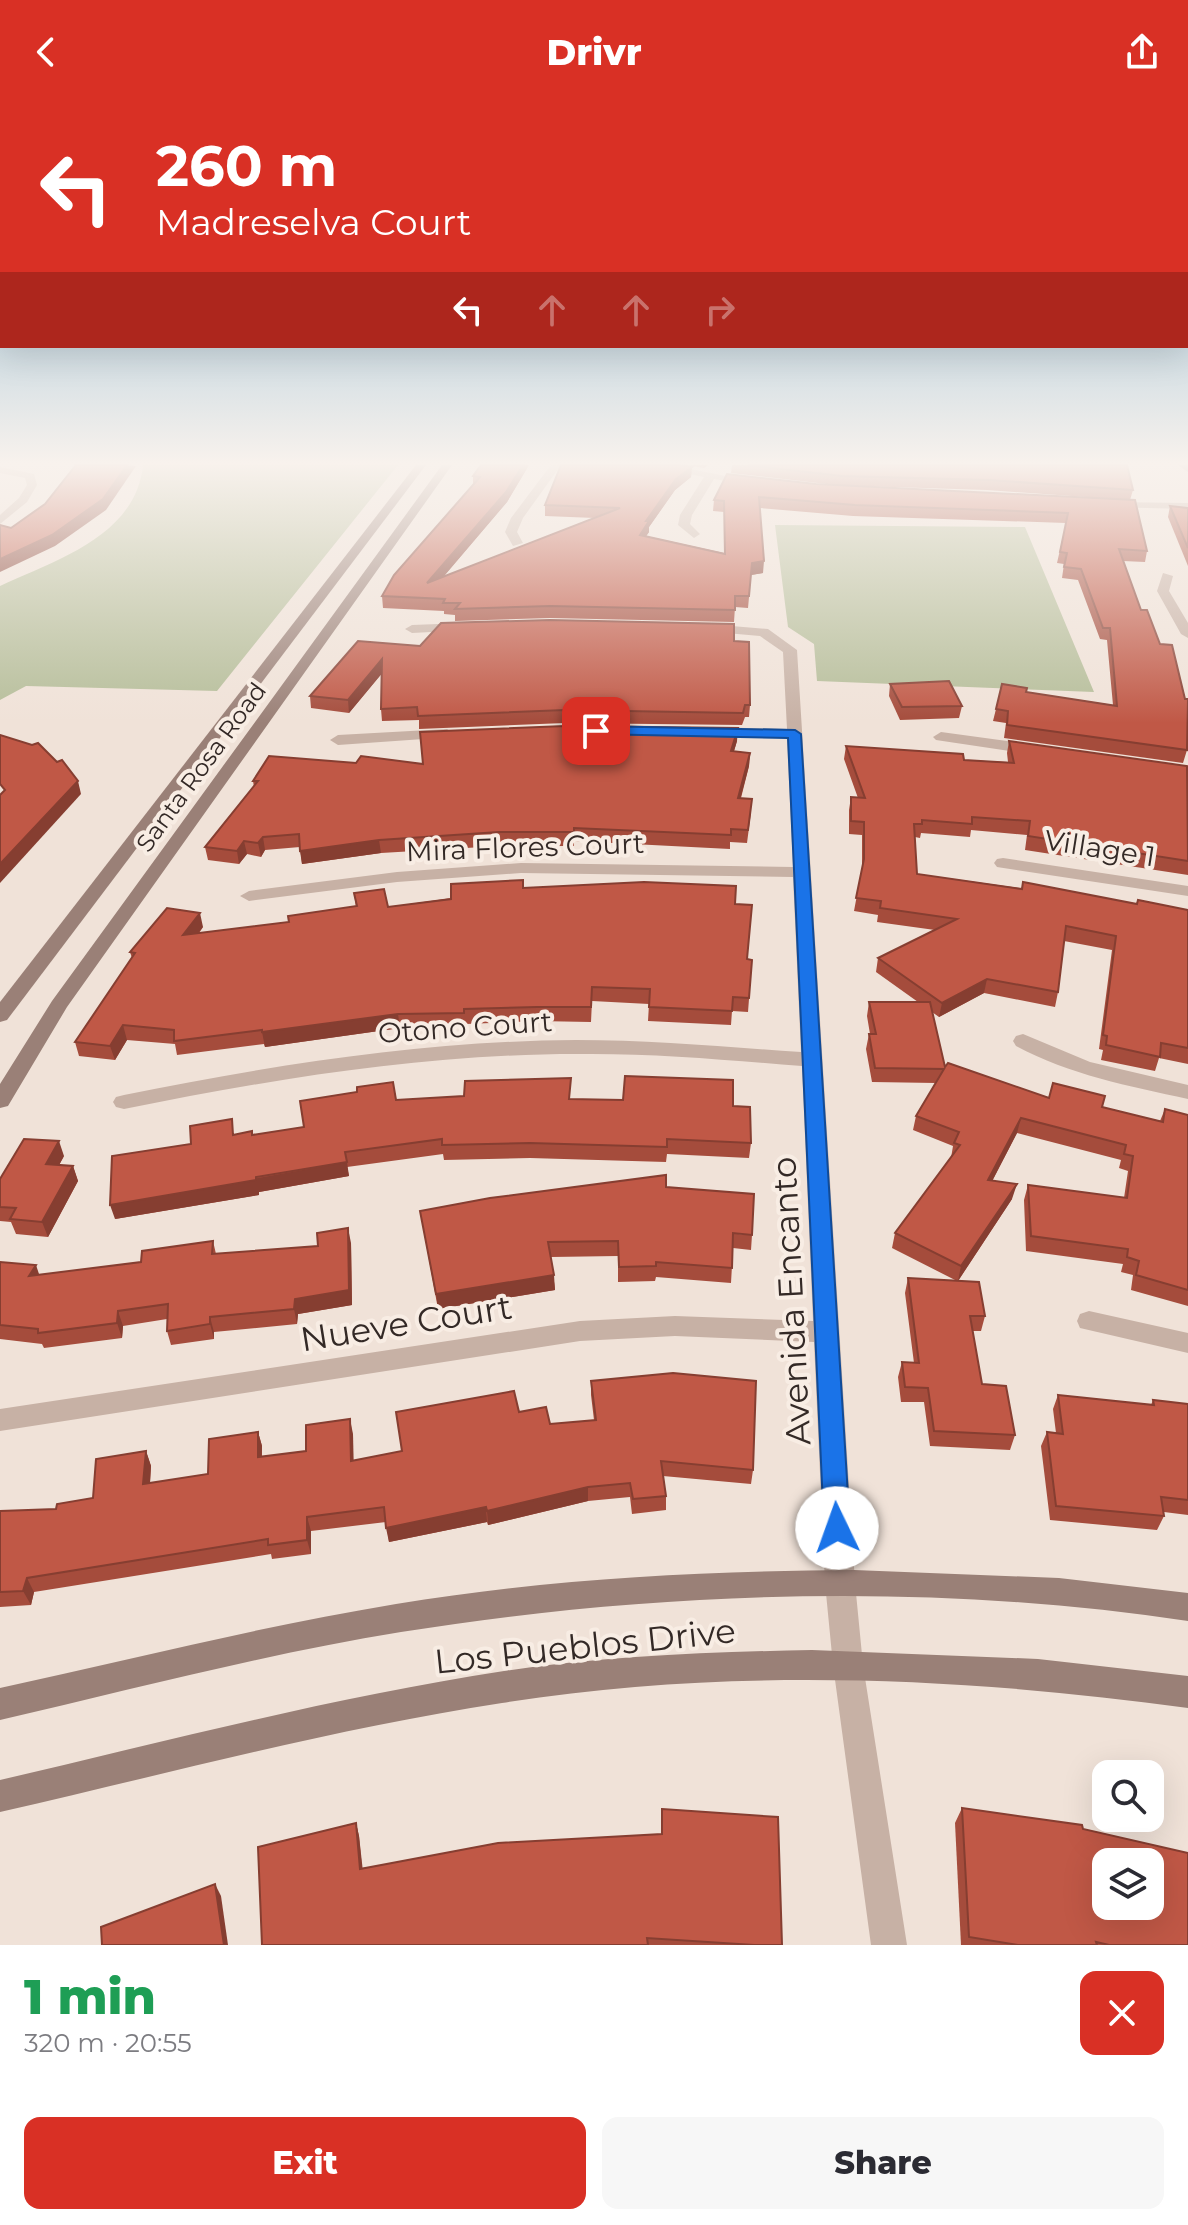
<!DOCTYPE html>
<meta charset="utf-8">
<style>
:root{--surface:#fff;--page:#f7f7f7;--text:#2b2b33;--muted:#7c7c81;--accent:#d93025}
body{margin:0;font-family:Montserrat,sans-serif;background:var(--page);color:var(--text);height:100vh;display:flex;flex-direction:column;font-size:30px;white-space:nowrap}
*{box-sizing:border-box;margin:0}
p{font-size:26px;color:var(--muted)}
.icon{flex:none;width:44px;height:44px;fill:none;stroke:currentColor;stroke-width:2;stroke-linecap:round;stroke-linejoin:round}
.map{position:relative;height:1841px;overflow:hidden}
.sheet{display:flex;flex-direction:column;background:var(--surface);flex:1}
.sheet>*{flex:none}
.banner{position:absolute;left:0px;top:0px;width:1188px;height:244px;box-shadow:0 8px 32px #0002;background:#d93025;color:#fff;overflow:hidden}
.fabs{position:absolute;left:1092px;top:1656px;display:grid;gap:16px}
.fabs a{display:grid;place-items:center;width:72px;height:72px;border-radius:16px;background:var(--surface);box-shadow:0 8px 32px #0002;font-size:40px}
.pin{position:absolute;display:grid;place-items:center;width:68px;height:68px;color:#fff;margin:-34px;border-radius:16px;box-shadow:0 4px 12px #0006}
.me{position:absolute;width:88px;margin:-44px;rotate:357deg;stroke-linejoin:round;filter:drop-shadow(0 0 6px #0008)}
.turn{display:flex;align-items:center;gap:28px;height:168px;padding:0 24px;font-size:36px}
.turn .icon{width:104px;height:104px;stroke-width:2.5}
.turn b{display:block;font-size:56px;line-height:68px}
.lanes{display:flex;align-items:center;height:76px;padding:0 24px;background:#0003;justify-content:center;gap:40px;direction:ltr}
.lanes .off{opacity:.35}
.round{display:grid;place-items:center;flex:none;width:84px;height:84px;border-radius:16px;background:var(--page)}
.overview{display:flex;align-items:center;justify-content:space-between;height:136px;padding:0 24px}
h1{font-size:48px;font-weight:800;line-height:60px;color:#1e9e55}
.action{display:flex;gap:16px;margin-top:auto;padding:16px 24px}
.action a{flex:1;height:92px;border-radius:16px;background:var(--accent);color:#fff;font-size:32px;font-weight:800;line-height:92px;text-align:center}
.action a+a{background:var(--page);color:var(--text)}
header{display:flex;justify-content:space-between;align-items:center;height:104px;padding:0 24px;background:var(--accent);color:#fff;font-size:36px;font-weight:800}
.map>svg:first-child{display:block}
.green{fill:#b5bd99}
.lines{fill:none;stroke-linecap:round;stroke-linejoin:round}
.street{fill:#c7b1a5;fill-rule:evenodd}
.secondary{fill:#9a8077;fill-rule:evenodd}
.wall{fill:#a54c3c;fill-rule:evenodd}
.shaded-wall{fill:#863e31}
.building{fill:#c05846;stroke:#863e31;stroke-width:2;fill-rule:evenodd}
.route{fill:#1a73e8;stroke:#114b97;stroke-width:2}
.labels{text-anchor:middle;dominant-baseline:central;stroke-width:8;stroke-linejoin:round;paint-order:stroke}
.far-street-label{font-size:24px;fill:#332926;stroke:#f8ede4}
.street-label{font-size:28px;fill:#332926;stroke:#f8ede4}
.near-street-label{font-size:34px;fill:#332926;stroke:#f8ede4}
</style>
<header><svg class="icon" aria-label="back" viewBox="0 0 24 24"><path d="M15 5l-7 7 7 7"/></svg>Drivr<svg class="icon" aria-label="share" viewBox="0 0 24 24"><path d="M12 15V3M7 8l5-5 5 5M5 13v7h14v-7"/></svg></header>
<div class="map">
<svg width="1188" height="1841" viewBox="0 0 1188 1841">
<rect width="100%" height="100%" fill="#f0e2d8"/>
<g class="green">
<path d="M143 361H398L217 587 26 582 0 596V482C56 456 136 432 143 361Z"/>
<path d="M775 421 1025 423 1094 588 817 577 814 540 788 523Z"/>
</g>
<g class="lines">
<g class="street">
<path d="M551 361H561L523 414 517 428 523 439 513 442 505 428 511 414Z"/>
<path d="M647 361H670L756 378 751 381 714 375 692 411 690 420 700 430 694 434 678 421 680 411 704 373Z"/>
<path d="M0 363 34 370 37 381 27 398 0 420V411L19 394 27 381 25 374 0 369Z"/>
<path d="M1110 398 1188 399V405L1106 403V399Z"/>
<path d="M1163 469 1173 472 1169 487 1188 519V534L1181 530 1157 487Z"/>
<path d="M464 519 471 523 469 526 412 529 405 525 412 521Z"/>
<path d="M708 520 768 525 797 546 855 1479 863 1561 907 1841H871L833 1561 825 1479 814 1238 675 1232 580 1237 0 1327V1305L580 1217 675 1212 813 1217 802 962C727 956 652 949 577 950 424 950 273 975 124 1005L116 1003 113 998 116 993 124 991C273 961 424 937 576 936 652 936 727 943 801 948L793 773 521 769 397 778 249 797 240 792 249 787 397 768 521 759 793 763 787 634 711 633 703 628 711 623 787 625 783 548 760 532 703 527 701 524Z"/>
<path d="M447 625 455 630 452 633 338 641 330 636 338 631Z"/>
<path d="M941 628 1036 641 1044 646 1036 651 936 636 933 633Z"/>
<path d="M1003 754 1188 782V792L997 763 994 759 997 755Z"/>
<path d="M1023 930 1090 958 1188 981V995C1129 982 1070 971 1016 942L1013 937 1016 932Z"/>
<path d="M1089 1207 1188 1229V1249L1080 1224 1077 1217 1080 1210Z"/>
</g>
<g class="secondary">
<path d="M416 361H426L7 916 0 918V898Z"/>
<path d="M442 361H452L67 903 8 1002 0 1004V980L52 897Z"/>
<path d="M1178 361H1188V368Z"/>
<path d="M854 1466 1059 1474 1188 1489V1517C931 1478 657 1487 401 1528 266 1550 133 1585 0 1616V1584C132 1555 263 1522 396 1500 547 1475 700 1467 854 1466Z"/>
<path d="M812 1546 1038 1555 1188 1572V1604C964 1573 726 1563 502 1599 332 1625 167 1670 0 1708V1676C167 1637 334 1593 504 1567 605 1552 709 1548 812 1546Z"/>
</g>
</g>
<g class="wall">
<path d="M481 361H529L507 398 443 473 595 414 545 412V401L692 363 691 373 675 386 649 423V428L646 432 724 449V408L713 407 714 396 816 380 835 381 731 369 732 361H1127L1133 386 1130 396 1147 447 1145 458 1123 457 1187 646 1183 659 1004 634 1006 619 993 617 996 605 1026 588 1113 601 1107 536 1100 535 1078 476 1062 474 1064 460 1057 459 1066 419 853 412 760 404 763 469 751 471 748 504 735 503 734 518 550 514 455 517V511L444 510V507L383 504 382 492 473 381V372ZM860 382 987 386 1128 396Z"/>
<path d="M685 361H708L704 364Z"/>
<path d="M1170 402 1188 404V462L1168 413Z"/>
<path d="M734 537 750 601 749 613H745L742 621 565 619 419 625V616L382 617 381 605 382 569 349 609 311 604 310 592 420 542Z"/>
<path d="M890 580 962 602 959 614 900 616 889 592Z"/>
<path d="M737 637 734 647 750 649 749 662 741 694 751 708 747 739 730 738V745L574 737V742H500L381 749 302 760 300 743 265 746 261 753 247 750 239 760 208 756 205 743 254 683 253 677 356 659 423 660Z"/>
<path d="M1009 637 1188 670V771L1025 746 1027 731 971 726 970 733 921 729 920 734 915 733 917 770 1136 800 1188 806V960L1159 954 1155 967 1101 956 1103 946 1099 945 1112 846 1064 837 1058 888 1055 903 984 889 939 913 932 908 945 963 1048 994 1102 1003 1160 1017 1165 1005 1188 1011V1202L1131 1186 1133 1171 1121 1168 1123 1160 1026 1147 1024 1096 1028 1081 1124 1094 1128 1067 1119 1064 1121 1056 1017 1029 992 1077 1012 1095 958 1177 985 1212 981 1227H972L982 1280 1015 1331 1010 1346 930 1342 924 1298H901L898 1273 902 1258 914 1259 905 1189 908 1174 957 1177 892 1144 895 1129 951 1054 953 1042 913 1026 916 1012 936 979 872 978 866 945 869 930H870L867 912 869 898H918L876 868 878 854 935 826 877 818 878 811 854 807 862 764V731L849 730V706L851 693 858 694 844 655 846 642 964 656 1008 658 1007 649Z"/>
<path d="M523 784 735 800 747 855 752 856 748 908 732 907 731 921 648 917 649 900 592 897 591 918 537 917 466 920 465 923 400 924 265 943 264 940 177 951 175 940 127 936 115 956 79 952 75 938 132 854 130 848 203 823 199 829 289 818 356 803 354 789 388 803Z"/>
<path d="M570 995 733 1002 751 1039 749 1054 667 1050 666 1058 530 1054 444 1056 443 1050 347 1063 349 1072 259 1088V1091L115 1115 191 1040 235 1030 252 1031 304 1023 396 996Z"/>
<path d="M64 1052 59 1061 73 1062 78 1077 48 1133 16 1130 11 1118 0 1117V1075Z"/>
<path d="M420 1107 752 1131 751 1146 733 1144 731 1179 656 1173 655 1177 618 1178V1152L551 1153 555 1186 438 1205Z"/>
<path d="M213 1137 216 1150 351 1139 352 1201 298 1210 297 1220 214 1228V1235L171 1241 167 1227V1215L123 1222 122 1234 44 1244 42 1240 0 1235V1158L39 1171 141 1158Z"/>
<path d="M591 1277 753 1366 751 1380 663 1372 666 1392V1406L632 1410 630 1393 588 1397 488 1421 487 1418 389 1438 386 1418 311 1427V1450L272 1455 271 1450 34 1488 31 1501 0 1503V1407L56 1405 93 1394 146 1347 151 1362 150 1379 208 1370 258 1328 262 1342V1353L306 1347 353 1330V1357L402 1347 519 1308 550 1320 594 1316 591 1291Z"/>
<path d="M1058 1291 1151 1301 1153 1296 1188 1300V1411L1164 1408V1412L1157 1426 1050 1416 1041 1342 1047 1328 1056 1329 1053 1305Z"/>
<path d="M962 1704 1083 1725 1188 1841H961L955 1719Z"/>
<path d="M662 1705 782 1841H262L356 1719 359 1732 362 1764 661 1730Z"/>
</g>
<g class="shaded-wall">
<path d="M127 361 136 362 106 406 55 442 0 468V455Z"/>
<path d="M523 361H529L507 398 428 491 427 479Z"/>
<path d="M692 363 691 373 675 386 649 423V428L640 441V431L646 417 676 375Z"/>
<path d="M764 457 763 469 751 471 748 504 752 459Z"/>
<path d="M382 555 384 567 349 609 348 596Z"/>
<path d="M738 624 737 637 730 660 731 647Z"/>
<path d="M750 649 749 662 737 707 738 694Z"/>
<path d="M78 677 81 690 0 779V760Z"/>
<path d="M263 733 265 746 261 753 258 739Z"/>
<path d="M379 736 381 749 302 760 300 747Z"/>
<path d="M244 737 247 750 239 760 237 747Z"/>
<path d="M200 809 203 823 186 845 183 831Z"/>
<path d="M987 875 984 889 939 913 942 899Z"/>
<path d="M398 910 400 924 265 943 262 928Z"/>
<path d="M123 921 127 936 115 956 110 942Z"/>
<path d="M1021 1014 1017 1029 985 1091 988 1076Z"/>
<path d="M59 1037 64 1052 52 1074 46 1060Z"/>
<path d="M347 1058 349 1072 259 1088V1091L115 1115 110 1101Z"/>
<path d="M73 1062 78 1077 48 1133 42 1118Z"/>
<path d="M1017 1080 1012 1095 958 1177 961 1162Z"/>
<path d="M348 1124 351 1139 352 1201 298 1210 297 1220 294 1205 295 1195Z"/>
<path d="M36 1161 41 1176 29 1172Z"/>
<path d="M554 1171 555 1186 438 1205 436 1190Z"/>
<path d="M118 1207 123 1222 122 1234 117 1219Z"/>
<path d="M210 1213 214 1228V1235L210 1220Z"/>
<path d="M350 1315 353 1330 354 1372 351 1357Z"/>
<path d="M258 1328 262 1342 261 1368 258 1353Z"/>
<path d="M146 1347 151 1362 149 1394 143 1380Z"/>
<path d="M588 1383V1397L488 1421 487 1407Z"/>
<path d="M486 1403 487 1418 389 1438 386 1424Z"/>
<path d="M307 1413 311 1427V1450L307 1436Z"/>
<path d="M27 1474 34 1488 31 1501 23 1487Z"/>
<path d="M356 1719 359 1732 364 1777 360 1765Z"/>
<path d="M215 1780 221 1792 228 1841H224Z"/>
</g>
<g class="building">
<path d="M76 361H127L103 395 52 431 0 455V421L11 424 45 400Z"/>
<path d="M481 361H523L506 388 427 479 620 404 545 401 561 361H680L692 363 676 375 646 417H649L640 431 725 450 724 397 714 396 727 370 816 380 1135 396 1147 447 1119 445 1141 506H1147L1160 540 1172 541 1185 595H1188L1187 646 1007 621 1008 607 996 605 1002 580 1027 584 1026 588 1117 602 1110 524H1103L1081 465 1064 463 1067 449 1060 448 1068 409 855 401 759 393 764 457 752 459 749 492H735V506L550 502 455 505 460 499H443L445 495 382 492 394 471 480 373 473 372Z"/>
<path d="M748 361H1127L1133 386 989 376 842 372Z"/>
<path d="M1170 402 1188 404V444Z"/>
<path d="M550 516 734 520V537L749 538 750 601H745L743 609 565 606 418 612 417 603 381 605 382 555 348 596 310 592 358 537 420 542 441 519Z"/>
<path d="M949 577 962 602 902 603 890 580Z"/>
<path d="M565 622 738 624 731 647 750 649 738 694 752 695 748 726 731 725V731L574 724V728H499L379 736 300 747 299 730 263 733 258 739 244 737 237 747 205 743 258 677H253L269 652 356 659 361 652 423 660 420 628Z"/>
<path d="M0 631 32 641 38 639 57 658 62 656 78 677 0 760V691L5 686 0 680Z"/>
<path d="M1009 637 1187 662 1188 757 1028 732 1030 717 972 713V720L922 716V720H914L917 770 1022 785 1023 778 1137 800 1138 796 1188 806V944L1161 939 1160 953 1106 941 1107 932 1103 931 1116 832 1066 822 1058 888 987 875 942 899 878 854 957 815 880 804 881 797 856 794 864 755V718L851 717V693L865 694 846 642 963 650 964 656 1014 659Z"/>
<path d="M523 776V784L644 778 736 782 735 800 752 801 747 855 752 856 749 894 733 893 732 907 649 903 650 885 592 883 591 903H537L464 905V909L398 910 262 928V926L174 937V926L123 921 110 942 75 938 135 849 130 848 167 804 200 809 183 831 289 818 288 812 357 802 354 789 384 785 388 803 451 795V780Z"/>
<path d="M869 898H930L945 963 948 959 1049 994 1053 979 1105 992 1102 1003 1163 1018 1165 1005 1188 1011V1186L1136 1171 1139 1157 1127 1153 1128 1145 1031 1132 1028 1081 1127 1094 1133 1052 1124 1050 1126 1041 1021 1014 988 1076 1017 1080 961 1162 895 1129 960 1041 954 1039 959 1028 916 1012 944 965 875 964 869 930H876Z"/>
<path d="M625 972 733 976V1002L750 1003 751 1039 667 1035V1043L530 1039 442 1041V1035L345 1048 347 1058 256 1073V1076L110 1101 112 1052 191 1040 190 1022 232 1015 233 1031 252 1027V1031L304 1023 300 997 357 988V983L393 978 396 996 464 992 465 977 571 974 569 995 623 996Z"/>
<path d="M24 1035 59 1037 46 1060 73 1062 42 1118 10 1115 16 1104 0 1103V1075Z"/>
<path d="M666 1071V1083L754 1090 752 1131 733 1129 732 1164 656 1158V1162L619 1163 618 1137 548 1138 554 1171 436 1190 420 1107 490 1094Z"/>
<path d="M348 1124 349 1186 295 1195 294 1205 210 1213V1220L167 1227 168 1200 118 1207 117 1219 38 1229V1225L0 1221V1158L36 1161 29 1172 141 1158 142 1147 213 1137 212 1150 318 1142 317 1129Z"/>
<path d="M908 1174 979 1178 985 1212H970L982 1280 1006 1282 1015 1331 934 1327 928 1284 905 1283 902 1258 919 1259Z"/>
<path d="M673 1269 756 1277 753 1366 661 1357 666 1392 633 1395 630 1379 588 1383 487 1407 486 1403 386 1424 384 1403 307 1413V1436L268 1441V1435L27 1474 23 1487 0 1488V1407L56 1405 57 1400 93 1394 96 1355 146 1347 143 1380 208 1370 209 1335 258 1328V1353L306 1347V1321L350 1315 351 1357 402 1347 396 1308 514 1287 519 1308 546 1303 550 1320 596 1316 591 1277Z"/>
<path d="M1058 1291 1154 1301 1153 1296 1188 1300V1396L1161 1393 1164 1412 1056 1402 1047 1328 1063 1330Z"/>
<path d="M962 1704 1082 1721 1083 1725 1188 1749V1841H1109L1096 1838 1097 1841H1018L969 1833ZM1106 1758H1150V1802H1106Z"/>
<path d="M662 1705 778 1713 782 1841H754L647 1834 648 1841H262L258 1743 356 1719 360 1765 498 1739 662 1730Z"/>
<path d="M215 1780 224 1841H102L101 1823Z"/>
</g>
<linearGradient id="sky" x2="0" y2="1"><stop stop-color="#7bb0ce"/><stop offset="0.58" stop-color="#f8f2ed"/><stop offset="1" stop-color="#f8f2ed" stop-opacity="0"/></linearGradient>
<rect width="1188" height="619" fill="url(#sky)"/>
<path class="route" d="M596 622 795 626 801 630 850 1424 846 1433 837 1436 828 1433 824 1424 788 634 592 630 590 627Z"/>
<g class="labels">
<g class="far-street-label">
<text transform="translate(201 663) rotate(-54)">Santa Rosa Road</text>
</g>
<g class="street-label">
<text transform="translate(525 743) rotate(-2)">Mira Flores Court</text>
<text transform="translate(1100 744) rotate(9)">Village 1</text>
<text transform="translate(465 923) rotate(-4)">Otono Court</text>
</g>
<g class="near-street-label">
<text transform="translate(791 1197) rotate(-93)">Avenida Encanto</text>
<text transform="translate(406 1219) rotate(-9)">Nueve Court</text>
<text transform="translate(585 1542) rotate(-6)">Los Pueblos Drive</text>
</g>
</g>
</svg>
<div class="fabs">
<a><svg class="icon" aria-label="search" viewBox="0 0 24 24"><circle cx="10" cy="10" r="6"/><path d="M15 15l6 6"/></svg></a>
<a><svg class="icon" aria-label="layers" viewBox="0 0 24 24"><path d="M12 4l9 5-9 5-9-5zM3 14l9 5 9-5"/></svg></a>
</div>
<div class="pin" style="left:596px;top:627px;background:#d93025"><svg class="icon" aria-label="arrive" viewBox="0 0 24 24"><path d="M6 21V4h12l-3 4 3 4H6"/></svg></div>
<svg class="me" style="left:837px;top:1424px" viewBox="-20 -20 40 40"><circle r="19" fill="#fff"/><path d="M0-13L10 11 0 6-10 11z" fill="#1a73e8"/></svg>
<div class="banner">
<div class="turn"><svg class="icon" aria-label="left" viewBox="0 0 24 24"><path d="M17 20v-9H6M10 6l-5 5 5 5"/></svg><div><b>260 m</b>Madreselva Court</div></div>
<div class="lanes"><svg class="icon" aria-label="left" viewBox="0 0 24 24"><path d="M17 20v-9H6M10 6l-5 5 5 5"/></svg><svg class="icon off" aria-label="ahead" viewBox="0 0 24 24"><path d="M12 20V5M6 11l6-6 6 6"/></svg><svg class="icon off" aria-label="ahead" viewBox="0 0 24 24"><path d="M12 20V5M6 11l6-6 6 6"/></svg><svg class="icon off" aria-label="right" viewBox="0 0 24 24"><path d="M7 20v-9h11M14 6l5 5-5 5"/></svg></div>
</div>
</div>
<section class="sheet">
<div class="overview"><div><h1>1 min</h1><p>320 m · 20:55</p></div><a class="round" style="background:#d93025;color:#fff"><svg class="icon" aria-label="close" viewBox="0 0 24 24"><path d="M6 6l12 12M18 6L6 18"/></svg></a></div>
<div class="action"><a>Exit</a><a>Share</a></div>
</section>
